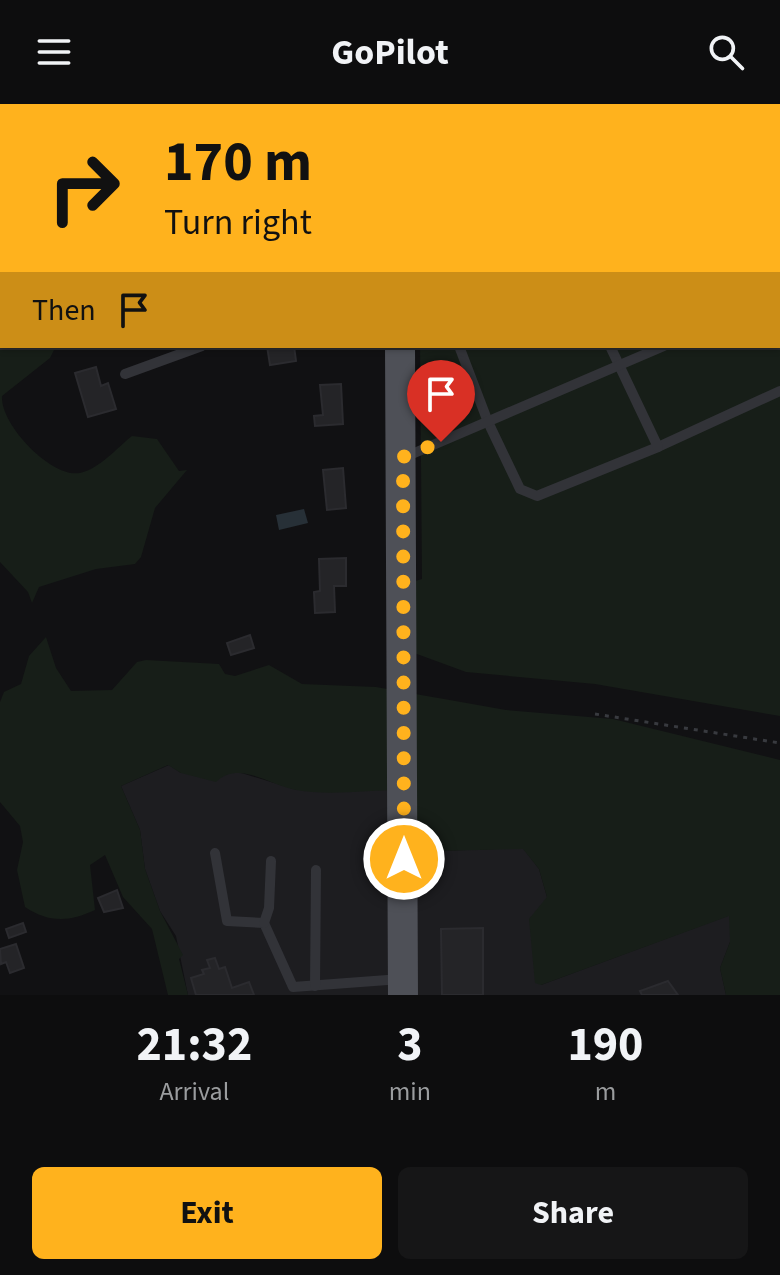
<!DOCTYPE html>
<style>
:root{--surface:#0d0d0e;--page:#161617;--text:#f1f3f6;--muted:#9a9c9e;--line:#2d2d2e;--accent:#ffb21d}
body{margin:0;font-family:"Source Sans 3",sans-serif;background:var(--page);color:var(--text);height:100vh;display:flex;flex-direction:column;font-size:30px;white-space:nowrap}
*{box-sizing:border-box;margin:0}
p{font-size:26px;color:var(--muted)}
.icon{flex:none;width:44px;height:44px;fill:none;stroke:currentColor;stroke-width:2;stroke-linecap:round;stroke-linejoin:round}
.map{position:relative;height:891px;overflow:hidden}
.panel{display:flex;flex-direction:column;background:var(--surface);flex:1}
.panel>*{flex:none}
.banner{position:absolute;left:0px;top:0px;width:780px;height:244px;box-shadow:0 2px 6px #0004,0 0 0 2px var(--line);background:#ffb21d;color:#111;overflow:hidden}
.pin{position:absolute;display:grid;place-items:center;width:68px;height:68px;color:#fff;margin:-82px -34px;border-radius:50% 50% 50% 0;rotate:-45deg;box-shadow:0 0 8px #0007}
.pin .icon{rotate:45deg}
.me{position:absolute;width:88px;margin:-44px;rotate:0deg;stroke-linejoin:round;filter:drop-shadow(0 0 6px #0008)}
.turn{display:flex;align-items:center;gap:28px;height:168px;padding:0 32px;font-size:36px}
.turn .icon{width:104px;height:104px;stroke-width:2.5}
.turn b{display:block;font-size:56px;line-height:68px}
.then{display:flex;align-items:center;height:76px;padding:0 32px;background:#0003;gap:16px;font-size:30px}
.eta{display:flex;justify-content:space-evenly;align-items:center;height:136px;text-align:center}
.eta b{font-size:48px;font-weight:700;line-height:56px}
.button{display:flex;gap:16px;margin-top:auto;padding:16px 32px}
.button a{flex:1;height:92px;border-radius:12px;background:var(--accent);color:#111;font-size:32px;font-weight:700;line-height:92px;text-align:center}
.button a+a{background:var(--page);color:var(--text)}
header{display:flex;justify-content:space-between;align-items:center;height:104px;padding:0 32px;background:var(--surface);font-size:36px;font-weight:700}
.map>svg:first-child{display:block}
.built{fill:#1d1d20}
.green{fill:#171e18}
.water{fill:#273037}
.building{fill:#242427;stroke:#2b2b2f;stroke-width:2}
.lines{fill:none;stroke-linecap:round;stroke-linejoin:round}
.path{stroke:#383a3f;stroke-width:3;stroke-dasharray:4 6;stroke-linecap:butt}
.service{stroke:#323338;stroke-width:10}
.primary{stroke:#4e5057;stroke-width:30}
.route{stroke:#ffb21d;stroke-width:14;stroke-dasharray:0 25.2}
</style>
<header><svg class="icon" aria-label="menu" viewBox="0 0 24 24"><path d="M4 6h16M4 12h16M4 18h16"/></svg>GoPilot<svg class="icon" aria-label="search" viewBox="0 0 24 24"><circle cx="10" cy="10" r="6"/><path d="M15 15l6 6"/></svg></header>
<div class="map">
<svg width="780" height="891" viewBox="0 0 780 891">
<rect width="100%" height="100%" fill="#111113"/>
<path class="built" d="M169 661 181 669 235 667 297 686H402L425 721 437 747 523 744 539 765 547 793 541 881 730 811V838L720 864 726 891H188L176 832 160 807 145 765 140 726 121 682Z"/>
<g class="green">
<path d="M0 0 342 2H2V242H63L55 244 50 254 2 292C0 320 51 374 80 369 99 365 117 344 132 332L157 335 179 367 187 366 155 404 141 453 135 460 96 465 39 483 32 499 28 488 0 458Z"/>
<path d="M509 0H780V612L595 580 466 568 406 546 402 481 422 475 420 242H778V2Z"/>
<path d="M46 533 56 564 71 587 112 586 137 558 146 556 219 560 225 570 235 572 269 561 302 580 376 583 506 606 613 615 780 656V891H726L720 864 730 838 729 812 541 881 535 879 529 815 547 793 539 765 523 745 437 747 425 721 404 713 401 686C368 686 329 692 296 686 269 681 239 656 216 678L181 669 168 661 121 682 140 726 145 765 160 807 183 851 179 855 188 891H168L152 825 123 793 105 751 90 761 95 806C69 818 49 819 25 803L17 766 23 738 20 722 0 698V598L4 588 21 580 29 552Z"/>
</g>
<path class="water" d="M304 405 308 419 279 426 276 411Z"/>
<g class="building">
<path d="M267 242H294L296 257 270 261Z"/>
<path d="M96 263 101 282 108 279 116 305 88 313 75 269Z"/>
<path d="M341 280 343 320 315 322 314 312 323 311 320 281Z"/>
<path d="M343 364 346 404 327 406 323 366Z"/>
<path d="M346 454V482H334L335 508 315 509 314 488 320 487 319 455Z"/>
<path d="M250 531 254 544 231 551 227 539Z"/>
<path d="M117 786 123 804 104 808 98 794Z"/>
<path d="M23 819 26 828 9 834 6 825Z"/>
<path d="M483 824V891H442L441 825Z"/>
<path d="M16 840 24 864 10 869 6 858 1 860 0 845Z"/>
<path d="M215 854 219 865 225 863 232 884 249 878 254 891H196L191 874 204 870 202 866 210 864 207 856Z"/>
<path d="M668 877 678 891H642L640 887Z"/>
</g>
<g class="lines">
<path class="path" d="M595 610 780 639"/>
<g class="service">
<path d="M658 0 659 2"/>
<path d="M465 2 468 0"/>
<path d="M728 2V0"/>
<path d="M778 47 780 46"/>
<path d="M778 193 780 192"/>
<path d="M459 242 488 318 520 385 537 392 658 343 780 287"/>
<path d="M610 242 658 343"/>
<path d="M125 270 202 242"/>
<path d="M405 353 664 242"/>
<path d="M215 749 227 817 264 819 293 883 401 875"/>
<path d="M264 819 269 804 271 757"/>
<path d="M315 882 316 766"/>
</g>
<g class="primary">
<path d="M341 0V2"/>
<path d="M400 242 403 891"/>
</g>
</g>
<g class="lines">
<path class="route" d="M404 755 403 353 441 338"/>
</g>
</svg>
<div class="pin" style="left:441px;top:338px;background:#d93025"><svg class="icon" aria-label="arrive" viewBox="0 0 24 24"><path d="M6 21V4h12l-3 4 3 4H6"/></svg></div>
<svg class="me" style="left:404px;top:755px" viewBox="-20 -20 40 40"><circle r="17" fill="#ffb21d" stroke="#fff" stroke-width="3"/><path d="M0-11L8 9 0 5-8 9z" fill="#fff"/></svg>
<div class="banner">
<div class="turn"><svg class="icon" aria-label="right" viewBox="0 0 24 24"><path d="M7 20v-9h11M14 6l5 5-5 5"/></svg><div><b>170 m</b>Turn right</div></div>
<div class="then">Then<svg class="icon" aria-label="arrive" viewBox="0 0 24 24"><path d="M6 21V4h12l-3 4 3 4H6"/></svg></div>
</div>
</div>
<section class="panel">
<div class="eta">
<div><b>21:32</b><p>Arrival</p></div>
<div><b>3</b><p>min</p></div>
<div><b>190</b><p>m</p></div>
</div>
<div class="button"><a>Exit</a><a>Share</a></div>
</section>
